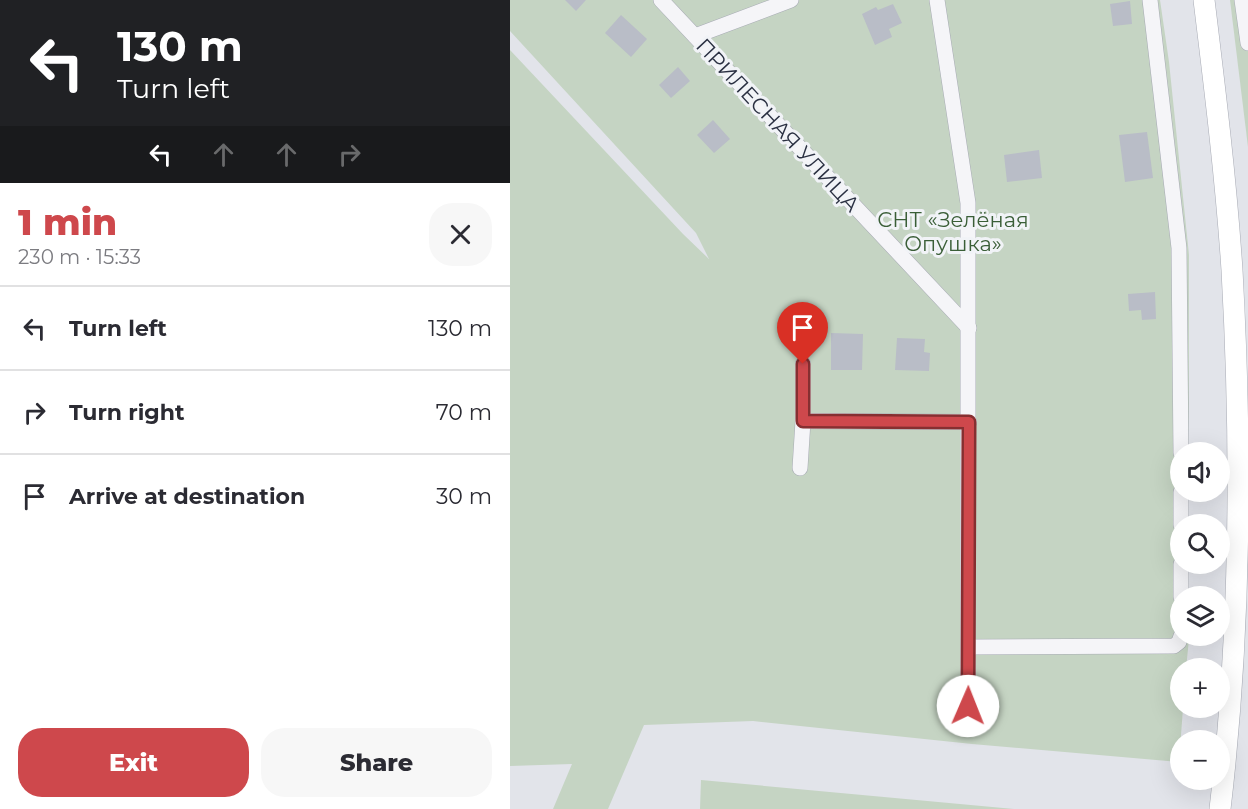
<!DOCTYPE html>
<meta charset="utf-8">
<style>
:root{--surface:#fff;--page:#f7f7f7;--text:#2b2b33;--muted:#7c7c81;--line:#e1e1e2;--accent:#ce484c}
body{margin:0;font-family:Montserrat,sans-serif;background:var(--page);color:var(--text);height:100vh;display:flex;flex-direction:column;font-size:22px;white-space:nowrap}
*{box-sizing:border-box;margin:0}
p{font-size:20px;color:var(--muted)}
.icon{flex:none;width:33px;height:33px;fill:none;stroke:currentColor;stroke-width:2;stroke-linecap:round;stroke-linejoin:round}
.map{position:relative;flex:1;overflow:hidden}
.drawer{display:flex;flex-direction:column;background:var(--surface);width:510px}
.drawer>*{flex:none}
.guide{background:#202124;color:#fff;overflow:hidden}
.buttons{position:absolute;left:660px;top:442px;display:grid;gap:12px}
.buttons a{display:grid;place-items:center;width:60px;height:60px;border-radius:50%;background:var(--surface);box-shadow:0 6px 24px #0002;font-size:30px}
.pin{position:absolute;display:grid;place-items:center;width:51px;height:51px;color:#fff;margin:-62px -26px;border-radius:50% 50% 50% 0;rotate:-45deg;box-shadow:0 0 6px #0007}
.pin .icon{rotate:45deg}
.me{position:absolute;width:66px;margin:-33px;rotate:1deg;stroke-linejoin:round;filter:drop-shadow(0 0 4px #0008)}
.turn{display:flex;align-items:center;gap:21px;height:126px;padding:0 18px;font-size:27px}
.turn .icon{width:78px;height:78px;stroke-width:2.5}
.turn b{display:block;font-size:42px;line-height:51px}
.lanes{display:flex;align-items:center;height:57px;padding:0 18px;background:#0003;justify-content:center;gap:30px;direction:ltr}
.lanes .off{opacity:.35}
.round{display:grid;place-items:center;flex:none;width:63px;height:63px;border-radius:24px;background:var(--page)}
.overview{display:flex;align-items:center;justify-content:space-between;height:102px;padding:0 18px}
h1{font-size:36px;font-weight:800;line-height:45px;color:var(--accent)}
.button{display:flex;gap:12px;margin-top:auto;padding:12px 18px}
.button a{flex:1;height:69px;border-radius:24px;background:var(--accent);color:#fff;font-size:24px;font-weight:800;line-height:69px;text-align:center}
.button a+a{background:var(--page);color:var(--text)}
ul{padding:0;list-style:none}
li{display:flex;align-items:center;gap:18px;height:84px;padding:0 18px;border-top:2px solid var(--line)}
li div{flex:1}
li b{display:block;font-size:22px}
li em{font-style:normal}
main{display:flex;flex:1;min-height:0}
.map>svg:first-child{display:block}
.green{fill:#c5d4c3}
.building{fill:#b9bdc7}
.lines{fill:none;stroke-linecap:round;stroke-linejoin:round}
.street-casing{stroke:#a7aab4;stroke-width:16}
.secondary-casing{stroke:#a7aab4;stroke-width:22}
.street{stroke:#f5f5f8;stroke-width:15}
.secondary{stroke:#fff;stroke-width:21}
.route-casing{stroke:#862f31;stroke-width:15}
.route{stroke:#ce484c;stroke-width:10}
.labels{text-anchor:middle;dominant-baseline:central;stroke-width:6;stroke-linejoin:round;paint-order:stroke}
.street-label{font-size:21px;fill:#2a3042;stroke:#f1f3f7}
.park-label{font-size:21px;fill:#3a5e37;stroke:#f1f3f7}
</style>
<main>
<section class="drawer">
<div class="guide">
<div class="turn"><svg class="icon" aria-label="left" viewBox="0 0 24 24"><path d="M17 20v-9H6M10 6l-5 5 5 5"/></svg><div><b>130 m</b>Turn left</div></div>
<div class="lanes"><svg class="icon" aria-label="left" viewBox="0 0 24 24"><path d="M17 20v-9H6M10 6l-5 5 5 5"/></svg><svg class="icon off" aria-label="ahead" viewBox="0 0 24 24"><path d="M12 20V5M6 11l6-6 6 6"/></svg><svg class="icon off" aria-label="ahead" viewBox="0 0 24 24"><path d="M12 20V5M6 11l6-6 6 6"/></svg><svg class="icon off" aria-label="right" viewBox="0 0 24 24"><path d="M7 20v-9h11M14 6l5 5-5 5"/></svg></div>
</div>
<div class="overview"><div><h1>1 min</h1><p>230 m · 15:33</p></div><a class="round"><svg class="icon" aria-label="close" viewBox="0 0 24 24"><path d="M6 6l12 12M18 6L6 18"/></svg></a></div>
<ul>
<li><svg class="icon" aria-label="left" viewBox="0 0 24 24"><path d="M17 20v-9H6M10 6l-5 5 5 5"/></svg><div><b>Turn left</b></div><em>130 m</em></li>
<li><svg class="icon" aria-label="right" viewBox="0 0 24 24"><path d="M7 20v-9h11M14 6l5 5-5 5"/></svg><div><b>Turn right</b></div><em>70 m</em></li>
<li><svg class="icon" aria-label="arrive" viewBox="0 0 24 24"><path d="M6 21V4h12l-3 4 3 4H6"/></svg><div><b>Arrive at destination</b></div><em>30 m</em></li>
</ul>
<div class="button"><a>Exit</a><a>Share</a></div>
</section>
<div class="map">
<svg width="738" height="809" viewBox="0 0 738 809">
<rect width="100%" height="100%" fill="#e2e4ea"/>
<g class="green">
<path d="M0 0H650L659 62 679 255V453H670V492H679V525H670V564H679V597H670V636H679V639L676 669H670V708H673L669 762 462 744 243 721 134 725 98 809H43L62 764 0 766V50L173 234 199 259 186 233 0 31Z"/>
<path d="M720 0H738V147Z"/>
<path d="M191 780 504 809H190Z"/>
</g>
<g class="building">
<path d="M55 0H76L66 11Z"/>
<path d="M620 1 622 24 603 26 600 4Z"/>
<path d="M383 4 392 23 379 29 382 37 365 45 352 14 366 7 368 10Z"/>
<path d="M111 15 137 39 121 57 95 33Z"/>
<path d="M168 67 180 81 161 98 149 85Z"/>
<path d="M203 120 220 139 204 153 187 135Z"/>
<path d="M637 132 643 178 615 182 609 135Z"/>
<path d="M529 150 532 178 497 182 494 155Z"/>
<path d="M645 292 646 319 632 320 631 310 619 311 618 294Z"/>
<path d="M321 333 353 334 352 370H321Z"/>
<path d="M387 338 415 339 414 352 420 353 419 371 385 370Z"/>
</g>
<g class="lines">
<defs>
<g id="street">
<path d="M151 0 459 328"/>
<path d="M427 0 458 203V726"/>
<path d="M640 0 669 248 671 453"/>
<path d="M732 0 738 43"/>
<path d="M185 36 281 0"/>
<path d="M293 421 459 422"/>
<path d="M290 468 293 421V364"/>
<path d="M671 525V492"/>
<path d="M671 597V564"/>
<path d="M459 647 664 646 669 642 671 636"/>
</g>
<path id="secondary" d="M694 0C705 90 716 180 722 270 732 450 731 631 710 809"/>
</defs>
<use href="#street" class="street-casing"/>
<use href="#secondary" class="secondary-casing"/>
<use href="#street" class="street"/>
<use href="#secondary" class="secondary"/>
</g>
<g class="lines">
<defs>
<path id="route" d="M293 364V421L459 422 458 706"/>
</defs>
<use href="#route" class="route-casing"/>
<use href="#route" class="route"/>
</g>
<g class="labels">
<g class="street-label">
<text transform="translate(268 125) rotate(47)">ПРИЛЕСНАЯ УЛИЦА</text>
</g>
<g class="park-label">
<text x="443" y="219">СНТ «Зелёная<tspan x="443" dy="24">Опушка»</tspan></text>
</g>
</g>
</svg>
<div class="buttons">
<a><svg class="icon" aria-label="sound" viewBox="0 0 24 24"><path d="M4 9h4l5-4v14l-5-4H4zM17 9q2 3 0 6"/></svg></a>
<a><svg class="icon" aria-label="search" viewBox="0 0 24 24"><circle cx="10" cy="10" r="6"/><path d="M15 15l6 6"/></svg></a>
<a><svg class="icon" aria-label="layers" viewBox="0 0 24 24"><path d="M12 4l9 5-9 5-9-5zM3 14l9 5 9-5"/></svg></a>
<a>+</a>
<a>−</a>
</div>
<div class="pin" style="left:293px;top:364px;background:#d93025"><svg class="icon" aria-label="arrive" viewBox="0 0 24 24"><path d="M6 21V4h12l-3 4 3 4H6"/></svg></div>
<svg class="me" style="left:458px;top:706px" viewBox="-20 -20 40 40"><circle r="19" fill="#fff"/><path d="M0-13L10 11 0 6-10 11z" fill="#ce484c"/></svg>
</div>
</main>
